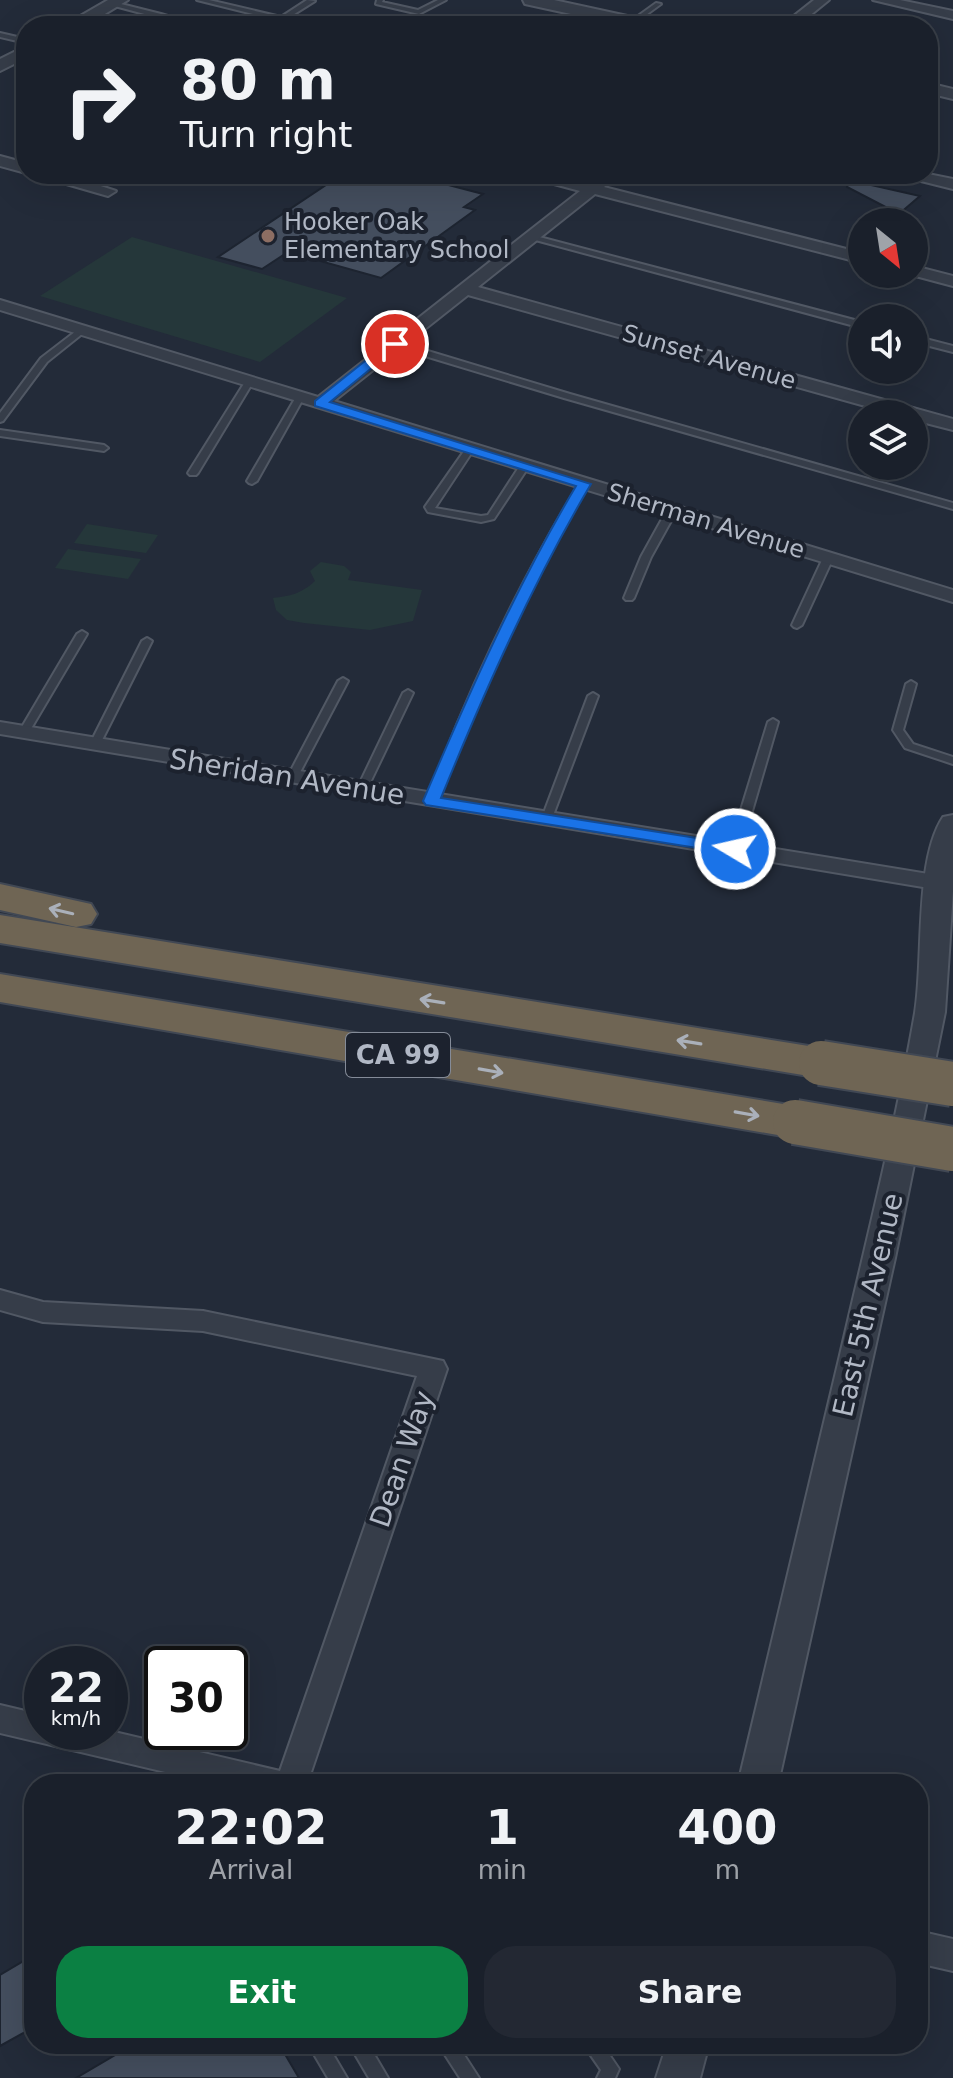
<!DOCTYPE html>
<style>
:root{--surface:#1a202b;--page:#232833;--text:#f1f3f6;--muted:#9fa3a9;--line:#383e47;--accent:#0b8043}
body{margin:0;font-family:"DejaVu Sans",sans-serif;background:var(--page);color:var(--text);height:100vh;display:flex;flex-direction:column;font-size:30px;white-space:nowrap}
*{box-sizing:border-box;margin:0}
p{font-size:26px;color:var(--muted)}
.icon{flex:none;width:44px;height:44px;fill:none;stroke:currentColor;stroke-width:2;stroke-linecap:round;stroke-linejoin:round}
.map{position:relative;flex:1;overflow:hidden}
.side{position:absolute;left:24px;top:1774px;width:904px;height:280px;display:flex;flex-direction:column;background:var(--surface);border-radius:32px;box-shadow:0 8px 32px #0002,0 0 0 2px var(--line)}
.side>*{flex:none}
.guide{position:absolute;left:16px;top:16px;width:922px;height:168px;border-radius:32px;box-shadow:0 8px 32px #0002,0 0 0 2px var(--line);background:#1a202b;color:var(--text);overflow:hidden}
.needle{width:52px;rotate:150deg}
.fabs{position:absolute;left:848px;top:208px;display:grid;gap:16px}
.fabs a{display:grid;place-items:center;width:80px;height:80px;border-radius:50%;background:var(--surface);box-shadow:0 8px 32px #0002,0 0 0 2px var(--line);font-size:40px}
.speed{position:absolute;left:24px;top:1646px;display:flex;gap:16px;font-size:40px;font-weight:700;text-align:center}
.speed>*{display:grid;place-content:center;width:104px;height:104px;border-radius:50%;background:var(--surface);box-shadow:0 8px 32px #0002,0 0 0 2px var(--line);line-height:1}
.speed small{font-size:20px;font-weight:400}
.speed .limit{border:4px solid #111;border-radius:12px;background:#fff;color:#111}
.pin{position:absolute;display:grid;place-items:center;width:68px;height:68px;color:#fff;margin:-34px;border:4px solid #fff;border-radius:50%;box-shadow:0 2px 8px #0007}
.me{position:absolute;width:88px;margin:-44px;rotate:279deg;stroke-linejoin:round;filter:drop-shadow(0 0 6px #0008)}
.turn{display:flex;align-items:center;gap:28px;height:168px;padding:0 32px;font-size:36px}
.turn .icon{width:104px;height:104px;stroke-width:2.5}
.turn b{display:block;font-size:56px;line-height:68px}
.eta{display:flex;justify-content:space-evenly;align-items:center;height:136px;text-align:center}
.eta b{font-size:48px;font-weight:800;line-height:56px}
.primary-button{display:flex;gap:16px;margin-top:auto;padding:16px 32px}
.primary-button a{flex:1;height:92px;border-radius:32px;background:var(--accent);color:#fff;font-size:32px;font-weight:800;line-height:92px;text-align:center}
.primary-button a+a{background:var(--page);color:var(--text)}
.map>svg:first-child{display:block}
.green{fill:#25373a}
.building{fill:#444e5e;stroke:#1d2430;stroke-width:2}
.lines{fill:none;stroke-linecap:round;stroke-linejoin:round}
.service-casing{stroke:#515864;stroke-width:4}
.minor-casing{stroke:#515864;stroke-width:4}
.tertiary-casing{stroke:#515864;stroke-width:4}
.motorway-casing{stroke:#414854;stroke-width:4}
.service{fill:#363d49;fill-rule:evenodd}
.minor{fill:#363d49;fill-rule:evenodd}
.tertiary{fill:#363d49;fill-rule:evenodd}
.motorway{fill:#6f6554;fill-rule:evenodd}
.motorway-bridge-casing{stroke:#414854;stroke-width:48;stroke-linecap:butt}
.motorway-bridge{stroke:#6f6554;stroke-width:44}
.oneway{stroke:#aab0ba}
.route{fill:#1a73e8;stroke:#114b97;stroke-width:2}
.education-dot{fill:#8d6e63;stroke:#1c222e;stroke-width:3}
.labels{text-anchor:middle;dominant-baseline:central;stroke-width:8;stroke-linejoin:round;paint-order:stroke}
.far-poi-label{font-size:24px;fill:#b1b8c5;stroke:#1c222e;text-anchor:start}
.far-street-label{font-size:24px;fill:#b1b8c5;stroke:#1c222e}
.shield{fill:#1c222e;stroke:#848b98;stroke-width:2}
.shield-label{font-size:26px;font-weight:bold;fill:#b1b8c5}
.street-label{font-size:28px;fill:#b1b8c5;stroke:#1c222e}
</style>
<div class="map">
<svg width="953" height="2078" viewBox="0 0 953 2078">
<rect width="100%" height="100%" fill="#232b39"/>
<g class="green">
<path d="M132 237 347 298 260 362 40 296Z"/>
<path d="M87 524 158 535 146 553 74 543Z"/>
<path d="M68 549 141 559 128 579 55 568Z"/>
<path d="M321 562 344 566 351 572 348 580 422 590 413 621 370 630 304 623 287 620 276 610 273 598C290 596 301 594 315 581L310 571Z"/>
</g>
<g class="building">
<path d="M349 174H391L414 180 418 177 483 194 464 207 475 210 381 278 288 252 262 269 218 257 341 175Z"/>
<path d="M849 180 920 196 899 214 847 187Z"/>
<path d="M27 1959 34 1972V2027L0 2046V1975Z"/>
<path d="M134 2044H279L299 2078H76Z"/>
</g>
<g class="lines">
<defs>
<g id="service">
<path d="M197 0H209L281 17 307 0 315 1 288 18 312 26H301Z"/>
<path d="M377 0H383L382 2 418 10 438 0H446L419 14 376 4Z"/>
<path d="M113 2 161 14 201 26H190L159 18 146 26H138L152 16 111 5V3Z"/>
<path d="M656 3 661 4 635 23H631V21Z"/>
<path d="M603 15 608 16 595 26H587Z"/>
<path d="M560 20 580 25 581 26 561 24 547 26Z"/>
<path d="M744 20 763 25 764 26 742 23V21Z"/>
<path d="M0 33 26 39V43L0 37Z"/>
<path d="M528 234 862 322V328L528 238Z"/>
<path d="M80 328 87 330 47 362 3 421 0 422V413L41 358Z"/>
<path d="M914 336 953 346V352L914 342Z"/>
<path d="M392 342H398L570 394 953 503V509L564 398 392 346Z"/>
<path d="M249 379 253 382 198 473 196 475H190L188 473 245 382Z"/>
<path d="M300 394 304 397 257 481 252 484 249 483 247 481 296 397Z"/>
<path d="M0 430 104 445 108 448 104 451 0 436Z"/>
<path d="M470 446 474 449 435 508 481 516 488 515 521 464H527L529 466 494 519 481 522 428 512 425 507 467 447Z"/>
<path d="M584 481 589 484C528 585 478 690 437 801L432 804 428 803 427 801C468 690 518 585 579 484Z"/>
<path d="M672 507 677 510 651 557 634 598 632 600H626L624 598 641 557 667 510Z"/>
<path d="M828 555 833 558 802 625 797 628 794 627 792 625 823 558Z"/>
<path d="M82 631 87 634 29 732 24 735 20 734 19 732 77 634Z"/>
<path d="M147 638 152 641 99 746 98 748H90L89 746 142 641Z"/>
<path d="M343 678 348 681 297 778 292 781 288 780 287 778 338 681Z"/>
<path d="M911 681 916 684 903 730 913 744 953 757V764L905 748 893 730 906 684Z"/>
<path d="M408 690 413 693 367 789 362 792 358 791 357 789 403 693Z"/>
<path d="M593 693 598 696 552 818 547 821 543 820 542 818 588 696Z"/>
<path d="M773 719 778 722 741 849 735 852 731 851 729 849 768 722Z"/>
<path d="M308 2044H327L347 2078H328Z"/>
<path d="M349 2044H368L388 2078H369Z"/>
<path d="M438 2044H457L479 2078H460Z"/>
<path d="M583 2044H602L619 2069 615 2078H597L601 2070Z"/>
</g>
<g id="minor">
<path d="M814 0H829L797 26H781Z"/>
<path d="M873 0H900L953 11V19Z"/>
<path d="M0 156 26 163V173L0 166Z"/>
<path d="M39 174H64L116 191 108 196 42 177Z"/>
<path d="M525 174H551L589 184 602 174H619L604 187 862 253V263L595 194 478 287 953 419V430L914 420V414H894L468 295 334 401 953 590V602L0 310V300L318 397 580 191 528 177Z"/>
<path d="M902 174H928L953 179V189L905 177Z"/>
<path d="M914 266 953 276V286L908 274H914Z"/>
<path d="M0 722 953 878V892L0 734Z"/>
<path d="M0 1290 43 1302 203 1311 443 1361 447 1369 307 1784H216L0 1733V1705L42 1715V1732L110 1731 280 1771 417 1376 203 1331 43 1322 0 1310Z"/>
<path d="M918 1931 953 1939V1971L918 1963Z"/>
</g>
<g id="tertiary">
<path d="M108 0H128L85 26H63Z"/>
<path d="M523 0H554L655 22 658 26H626L525 4Z"/>
<path d="M26 46V58L0 71V59Z"/>
<path d="M928 83 953 89V99L928 93Z"/>
<path d="M953 815V891L945 1012 895 1258 778 1784H738C772 1641 806 1498 840 1355 866 1242 895 1128 915 1013 924 960 914 861 943 817Z"/>
<path d="M667 2044H709L700 2078H656Z"/>
</g>
<g id="motorway">
<path d="M0 884 91 904 97 914 91 924 76 927 0 910Z"/>
<path d="M0 915 821 1048 837 1052 843 1063 837 1074 821 1078 0 943Z"/>
<path d="M0 974 795 1106 811 1111 818 1122 811 1133 795 1138 0 1002Z"/>
</g>
</defs>
<use href="#service" class="service-casing"/>
<use href="#minor" class="minor-casing"/>
<use href="#tertiary" class="tertiary-casing"/>
<use href="#motorway" class="motorway-casing"/>
<use href="#service" class="service"/>
<use href="#minor" class="minor"/>
<use href="#tertiary" class="tertiary"/>
<use href="#motorway" class="motorway"/>
<defs>
<g id="motorway-bridge">
<path d="M821 1063 953 1084"/>
<path d="M795 1122 953 1149"/>
</g>
</defs>
<use href="#motorway-bridge" class="motorway-bridge-casing"/>
<use href="#motorway-bridge" class="motorway-bridge"/>
</g>
<defs><path id="oneway-shaft" d="M-6 0H5M1.5-3L5.5 0L1.5 3" fill="none" stroke-width="1.6" stroke-linecap="round" stroke-linejoin="round" transform="scale(2)"/></defs>
<g class="oneway">
<use href="#oneway-shaft" transform="translate(61 911) rotate(-167)"/>
<use href="#oneway-shaft" transform="translate(432 1001) rotate(-171)"/>
<use href="#oneway-shaft" transform="translate(689 1042) rotate(-171)"/>
<use href="#oneway-shaft" transform="translate(491 1071) rotate(10)"/>
<use href="#oneway-shaft" transform="translate(747 1114) rotate(10)"/>
</g>
<path class="route" d="M390 341 401 344 330 402 591 484C532 584 485 690 441 798L735 844 744 849 741 853 735 854 426 805 423 801C469 693 516 587 576 486L315 406V401Z"/>
<circle class="education-dot" cx="268" cy="236" r="8"/>
<g class="labels">
<g class="far-poi-label">
<text x="284" y="222">Hooker Oak<tspan x="284" dy="28">Elementary School</tspan></text>
</g>
<g class="far-street-label">
<text transform="translate(709 357) rotate(16)">Sunset Avenue</text>
<text transform="translate(706 521) rotate(17)">Sherman Avenue</text>
</g>
<rect class="shield" x="346" y="1033" width="104" height="44" rx="6"/>
<g class="shield-label">
<text x="398" y="1055">CA 99</text>
</g>
<g class="street-label">
<text transform="translate(287 777) rotate(9)">Sheridan Avenue</text>
<text transform="translate(868 1305) rotate(-77)">East 5th Avenue</text>
<text transform="translate(402 1459) rotate(-71)">Dean Way</text>
</g>
</g>
</svg>
<div class="fabs">
<a><svg class="needle" viewBox="-14 -14 28 28"><path d="M0-13l5 13h-10z" fill="#e53935"/><path d="M0 13l5-13h-10z" fill="#9fa3a9"/></svg></a>
<a><svg class="icon" aria-label="sound" viewBox="0 0 24 24"><path d="M4 9h4l5-4v14l-5-4H4zM17 9q2 3 0 6"/></svg></a>
<a><svg class="icon" aria-label="layers" viewBox="0 0 24 24"><path d="M12 4l9 5-9 5-9-5zM3 14l9 5 9-5"/></svg></a>
</div>
<div class="speed"><div>22<small>km/h</small></div><div class="limit">30</div></div>
<div class="pin" style="left:395px;top:344px;background:#d93025"><svg class="icon" aria-label="arrive" viewBox="0 0 24 24"><path d="M6 21V4h12l-3 4 3 4H6"/></svg></div>
<svg class="me" style="left:735px;top:849px" viewBox="-20 -20 40 40"><circle r="17" fill="#1a73e8" stroke="#fff" stroke-width="3"/><path d="M0-11L8 9 0 5-8 9z" fill="#fff"/></svg>
<div class="guide">
<div class="turn"><svg class="icon" aria-label="right" viewBox="0 0 24 24"><path d="M7 20v-9h11M14 6l5 5-5 5"/></svg><div><b>80 m</b>Turn right</div></div>
</div>
<section class="side">
<div class="eta">
<div><b>22:02</b><p>Arrival</p></div>
<div><b>1</b><p>min</p></div>
<div><b>400</b><p>m</p></div>
</div>
<div class="primary-button"><a>Exit</a><a>Share</a></div>
</section>
</div>
